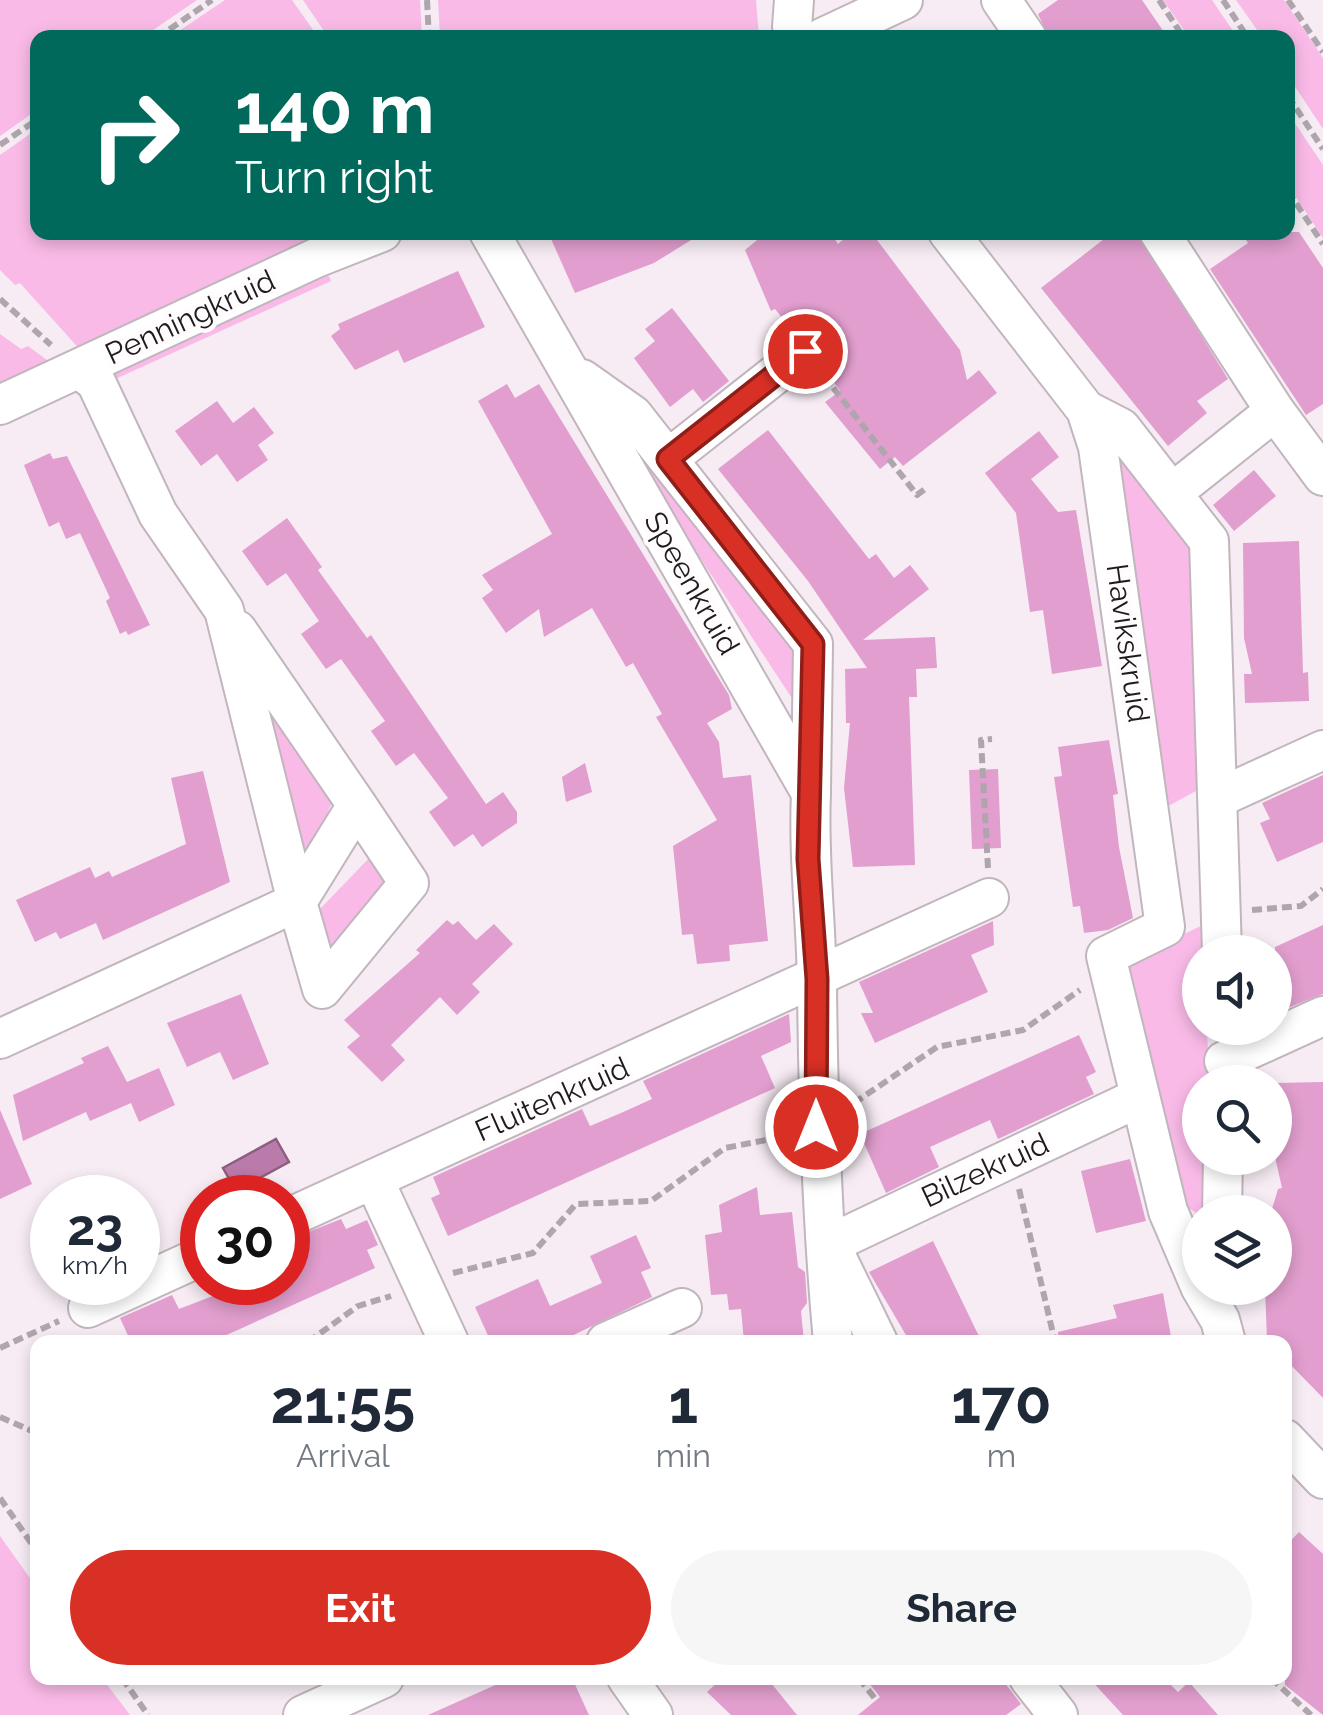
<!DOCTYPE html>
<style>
:root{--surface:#fff;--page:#f6f6f7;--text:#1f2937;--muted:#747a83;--accent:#d93025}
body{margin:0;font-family:Raleway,sans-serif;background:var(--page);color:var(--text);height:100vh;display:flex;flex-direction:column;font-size:38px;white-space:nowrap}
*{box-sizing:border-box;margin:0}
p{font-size:32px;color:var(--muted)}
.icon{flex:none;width:55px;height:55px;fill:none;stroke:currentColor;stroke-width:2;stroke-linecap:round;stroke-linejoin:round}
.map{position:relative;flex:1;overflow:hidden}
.drawer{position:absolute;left:30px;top:1335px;width:1262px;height:350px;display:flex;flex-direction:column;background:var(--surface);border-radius:20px;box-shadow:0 5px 15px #0003}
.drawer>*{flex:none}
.top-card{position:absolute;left:30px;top:30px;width:1265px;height:210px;border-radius:20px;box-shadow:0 5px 15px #0003;background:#00695c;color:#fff;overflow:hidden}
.buttons{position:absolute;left:1182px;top:935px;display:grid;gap:20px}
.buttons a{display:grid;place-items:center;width:110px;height:110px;border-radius:50%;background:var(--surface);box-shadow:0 5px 15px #0003;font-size:50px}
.speed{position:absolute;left:30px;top:1175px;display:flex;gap:20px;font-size:50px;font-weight:700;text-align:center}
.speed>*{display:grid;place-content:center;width:130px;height:130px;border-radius:50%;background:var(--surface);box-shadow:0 5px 15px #0003;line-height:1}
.speed small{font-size:25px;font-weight:400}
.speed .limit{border:15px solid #d22;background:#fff;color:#111}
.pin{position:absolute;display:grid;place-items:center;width:85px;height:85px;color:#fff;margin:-42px;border:5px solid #fff;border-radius:50%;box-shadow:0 2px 10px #0007}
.me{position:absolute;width:110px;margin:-55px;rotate:0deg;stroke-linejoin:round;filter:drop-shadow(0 0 8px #0008)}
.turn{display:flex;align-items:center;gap:35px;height:210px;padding:0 40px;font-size:45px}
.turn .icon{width:130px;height:130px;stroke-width:2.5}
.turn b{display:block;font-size:70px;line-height:85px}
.eta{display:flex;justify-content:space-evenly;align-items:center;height:170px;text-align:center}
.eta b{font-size:60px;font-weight:700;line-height:70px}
.action{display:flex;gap:20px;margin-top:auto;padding:20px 40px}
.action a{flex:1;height:115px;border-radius:60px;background:var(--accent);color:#fff;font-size:40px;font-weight:700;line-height:115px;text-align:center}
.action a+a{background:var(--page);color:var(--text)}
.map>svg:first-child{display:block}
.green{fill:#f9bae7}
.water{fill:#bb7baa;stroke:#8c5e80;stroke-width:2.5}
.building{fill:#e19ece}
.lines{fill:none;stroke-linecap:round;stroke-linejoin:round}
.minor-casing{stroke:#c1b6bd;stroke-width:42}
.path{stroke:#afa6ad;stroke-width:6;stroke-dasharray:10 5;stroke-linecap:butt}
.minor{stroke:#fff;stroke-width:38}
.route-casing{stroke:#8d1f18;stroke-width:25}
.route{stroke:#d93025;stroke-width:18}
.labels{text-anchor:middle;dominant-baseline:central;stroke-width:9;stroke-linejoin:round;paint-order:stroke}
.street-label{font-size:30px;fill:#1e1a1d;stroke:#fffcfe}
</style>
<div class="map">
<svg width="1323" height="1715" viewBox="0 0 1323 1715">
<rect width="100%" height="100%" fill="#f7ecf4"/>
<g class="green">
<path d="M0 0H197L143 37 38 38 37 110 0 136Z"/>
<path d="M225 0H292L318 37H170Z"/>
<path d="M303 0H420L422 37H328Z"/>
<path d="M438 0H756L759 37H440Z"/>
<path d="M1163 0H1212L1237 37H1189Z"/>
<path d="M1236 0H1284L1323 58V129L1288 76V38L1262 37Z"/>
<path d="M1288 113 1323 165V238L1288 185Z"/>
<path d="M37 129 38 232 352 233 83 353 20 283 15 285 0 270V155Z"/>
<path d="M327 272 331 281 111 381 103 373Z"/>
<path d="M0 334 21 349 28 346 55 366 0 390Z"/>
<path d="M631 452 653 455 803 647 808 723Z"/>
<path d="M1116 455 1194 544 1203 787 1163 809Z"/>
<path d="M242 646 337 790 306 865Z"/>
<path d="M375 852 391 874 333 959 319 910Z"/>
<path d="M1205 924 1200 1028H1207L1209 1082H1200V1158H1211L1212 1212 1200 1215 1183 1205 1124 963Z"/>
<path d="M0 1536 37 1588 38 1678H102L130 1715H0Z"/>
</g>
<path class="water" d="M276 1139 289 1162 236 1191 223 1168Z"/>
<g class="building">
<path d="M1058 0H1142L1168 38H1049L1038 14Z"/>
<path d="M548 232H704L654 263 575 293Z"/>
<path d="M767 232H830L838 244 852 232H871L960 350 967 380 979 370 997 393 903 466 895 457 880 469 825 402 840 391 822 365 827 349 823 338 812 330 794 332 775 309 771 311 745 250Z"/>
<path d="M1113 232H1137L1228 379 1197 401 1207 413 1168 446 1041 288Z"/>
<path d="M1241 232H1299L1323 268V404L1306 415 1210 269 1248 243Z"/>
<path d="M458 271 485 327 404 363 398 350 355 370 331 336 340 329 338 324Z"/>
<path d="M672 308 729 381 703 402 693 389 670 407 634 358 655 341 645 329Z"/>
<path d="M507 384 515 398 539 384 729 695 732 709 707 723 719 742 723 778 751 775 768 941 729 945 730 961 697 964 693 934 682 935 673 846 717 820 656 717 662 714 633 663 626 667 592 608 544 637 539 609 506 633 482 598 493 590 482 575 552 534 478 401Z"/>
<path d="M217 401 233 423 254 407 274 433 258 445 268 460 237 482 217 454 201 466 175 431Z"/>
<path d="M768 430 869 559 876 554 894 578 910 565 929 589 863 640 935 637 937 668 916 669 917 697H909L915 865 853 867 844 788 850 723H846L845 669 867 668 808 581 718 469Z"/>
<path d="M1039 431 1059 457 1031 479 1058 512 1076 510 1102 666 1052 674 1043 610 1030 612 1016 513 985 473Z"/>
<path d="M50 453 53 459 67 456 150 625 128 635 126 631 120 634 106 601 110 598 80 533 66 539 59 522 49 527 24 465Z"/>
<path d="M1254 470 1276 496 1234 531 1213 505Z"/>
<path d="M287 518 322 567 318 570 367 638 371 635 486 804 503 792 517 812V823L482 847 473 834 454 847 429 812 448 798 414 753 396 766 371 731 385 721 341 659 326 669 301 634 319 621 286 573 267 586 242 551Z"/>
<path d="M1299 541 1303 673 1308 672 1309 701 1245 703 1244 674H1252L1244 638 1243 543Z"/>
<path d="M1109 740 1118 794 1113 795 1119 847 1133 918 1108 930 1084 933 1080 906 1073 907 1054 777 1062 776 1058 747Z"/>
<path d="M585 763 592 792 566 802 562 777Z"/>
<path d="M998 769 1001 848 972 849 969 770Z"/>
<path d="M203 771 230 882 103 940 96 923 60 939 56 932 35 942 16 900 90 867 95 878 109 871 112 877 186 844 171 778Z"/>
<path d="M1323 775V842L1277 862 1260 823 1270 819 1262 803Z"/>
<path d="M447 920 453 925 458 921 476 940 494 924 513 944 472 984 480 992 457 1015 440 997 391 1045 405 1060 382 1082 347 1047 360 1036 344 1020 420 953 416 950Z"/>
<path d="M993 921 994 945 971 955 988 992 875 1043 861 1013H873L859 982Z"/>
<path d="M1323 925V994L1280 1011 1275 1001V947Z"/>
<path d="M241 994 269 1064 233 1080 220 1052 187 1067 167 1023Z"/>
<path d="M789 1014 791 1042 761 1056 775 1088 448 1236 431 1198 440 1194 433 1177 582 1109 590 1126 621 1113 652 1099 643 1081Z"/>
<path d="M1079 1035 1096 1072 1086 1077 1094 1094 998 1139 990 1120 930 1147 939 1167 886 1193 860 1134Z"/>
<path d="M108 1046 127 1082 159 1068 175 1105 139 1122 131 1103 90 1121 86 1112 23 1141 13 1095 84 1063 81 1058Z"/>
<path d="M1323 1082V1398L1285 1359V1342L1267 1340 1265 1288H1275L1279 1242 1272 1209 1278 1189 1282 1188 1275 1157V1083Z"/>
<path d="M0 1110 32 1184 0 1199Z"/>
<path d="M1130 1159 1146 1221 1096 1233 1081 1171Z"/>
<path d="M757 1187 760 1215 792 1212 798 1267 805 1272 807 1303 801 1311 804 1342H744L741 1309 729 1310 727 1294 711 1295 705 1235 722 1232 719 1205Z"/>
<path d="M341 1219 346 1229 367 1220 378 1245 367 1250 375 1268 211 1342H131L120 1318 172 1295 179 1309 249 1282H288V1240Z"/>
<path d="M636 1235 651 1268 641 1272 652 1297 559 1342H491L475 1307 538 1279 550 1306 602 1283 590 1256Z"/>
<path d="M933 1241 974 1326 982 1342H910L869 1272Z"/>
<path d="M1163 1293 1172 1342H1059L1058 1332 1117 1318 1113 1305Z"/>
<path d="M1299 1532 1323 1554V1715L1285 1685V1547Z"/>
<path d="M511 1678H572L589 1715H428Z"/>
<path d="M722 1678H767L797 1715H731L707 1692Z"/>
<path d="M865 1678H1001L1021 1704 1006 1715H858L880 1697Z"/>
<path d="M1089 1678H1164L1178 1692 1189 1682 1218 1715H1123Z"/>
</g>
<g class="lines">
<defs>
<g id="minor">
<path d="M794 0 792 27 798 38"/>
<path d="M1001 0 1027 38"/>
<path d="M822 38 903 0"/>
<path d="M489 232 811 793C808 857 816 919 817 984 818 1104 822 1222 833 1342"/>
<path d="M948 232 1086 410 1098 447 1165 927 1106 956 1168 1211 1200 1286"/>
<path d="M1159 232 1275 411 1323 476"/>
<path d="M582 379 633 415 813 644 811 790"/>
<path d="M0 405 316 258 382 232"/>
<path d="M1086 410 1121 428 1209 541 1222 952"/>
<path d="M668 459 805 351"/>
<path d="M1172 493 1275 411"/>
<path d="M237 630 357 805 297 902 322 989 409 883 357 805"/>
<path d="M1218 798 1323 750"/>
<path d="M0 1039 297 902 224 610 158 514 96 382 79 369"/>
<path d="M1224 1061 1323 1016"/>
<path d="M374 1180 449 1342"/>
<path d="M1222 1212 1223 1158"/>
<path d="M288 1218 989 898"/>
<path d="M830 1244 1140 1097"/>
<path d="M833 1250 878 1342"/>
<path d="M1201 1288 1220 1320 1226 1342"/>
<path d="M88 1308 202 1256"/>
<path d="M606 1342 682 1308"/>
<path d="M1285 1439 1323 1479"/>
<path d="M627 1678 653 1715"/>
<path d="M1029 1678 1058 1715"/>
<path d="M303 1715 384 1678"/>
</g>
</defs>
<use href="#minor" class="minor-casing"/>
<g class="path">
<path d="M427 0 429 38"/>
<path d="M1159 0 1184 38"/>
<path d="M1223 0 1248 38"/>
<path d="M1288 0 1323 52"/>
<path d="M157 38 212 0"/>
<path d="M1288 96 1323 149"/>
<path d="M0 145 38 119"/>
<path d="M1288 191 1323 244"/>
<path d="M0 299 51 345"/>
<path d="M824 376 917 495 925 489"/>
<path d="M988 868 981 740 992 739"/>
<path d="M1252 910 1301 906 1323 889"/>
<path d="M854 1103 937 1047 1023 1030 1080 990"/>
<path d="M1019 1189 1055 1342"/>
<path d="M453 1273 533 1253 576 1204 651 1201 725 1148 787 1136"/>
<path d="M308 1342 358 1306 391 1296"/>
<path d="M0 1348 59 1321"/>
<path d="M38 1416 30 1430 38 1435"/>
<path d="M0 1417 30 1430"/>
<path d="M0 1498 38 1553"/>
<path d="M122 1678 148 1715"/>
<path d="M859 1678 876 1700"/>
<path d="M1271 1678 1311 1715"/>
</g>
<use href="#minor" class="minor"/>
</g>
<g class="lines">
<defs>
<path id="route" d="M805 351 668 459 813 644 808 859 817 979 816 1127"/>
</defs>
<use href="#route" class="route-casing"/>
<use href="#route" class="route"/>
</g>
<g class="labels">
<g class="street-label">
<text transform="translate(190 317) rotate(-25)">Penningkruid</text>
<text transform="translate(692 583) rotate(60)">Speenkruid</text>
<text transform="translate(1128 643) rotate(82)">Havikskruid</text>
<text transform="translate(552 1099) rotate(-24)">Fluitenkruid</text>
<text transform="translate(985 1170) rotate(-25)">Bilzekruid</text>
</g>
</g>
</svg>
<div class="buttons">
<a><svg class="icon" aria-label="sound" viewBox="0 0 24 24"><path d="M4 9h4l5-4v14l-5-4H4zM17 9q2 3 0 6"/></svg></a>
<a><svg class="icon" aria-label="search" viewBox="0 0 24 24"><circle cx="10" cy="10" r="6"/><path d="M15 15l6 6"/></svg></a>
<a><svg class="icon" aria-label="layers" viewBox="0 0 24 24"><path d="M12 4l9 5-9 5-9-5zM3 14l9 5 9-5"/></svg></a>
</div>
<div class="speed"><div>23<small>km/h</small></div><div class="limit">30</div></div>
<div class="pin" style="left:805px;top:351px;background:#d93025"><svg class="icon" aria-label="arrive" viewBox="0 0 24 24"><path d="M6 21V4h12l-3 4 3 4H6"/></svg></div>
<svg class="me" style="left:816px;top:1127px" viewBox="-20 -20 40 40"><circle r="17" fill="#d93025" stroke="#fff" stroke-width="3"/><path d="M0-11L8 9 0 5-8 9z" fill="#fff"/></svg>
<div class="top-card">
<div class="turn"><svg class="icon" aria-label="right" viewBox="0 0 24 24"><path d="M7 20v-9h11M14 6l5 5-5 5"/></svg><div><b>140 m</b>Turn right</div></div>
</div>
<section class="drawer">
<div class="eta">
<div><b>21:55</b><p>Arrival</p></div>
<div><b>1</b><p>min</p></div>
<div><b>170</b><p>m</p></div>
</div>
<div class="action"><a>Exit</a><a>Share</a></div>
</section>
</div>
